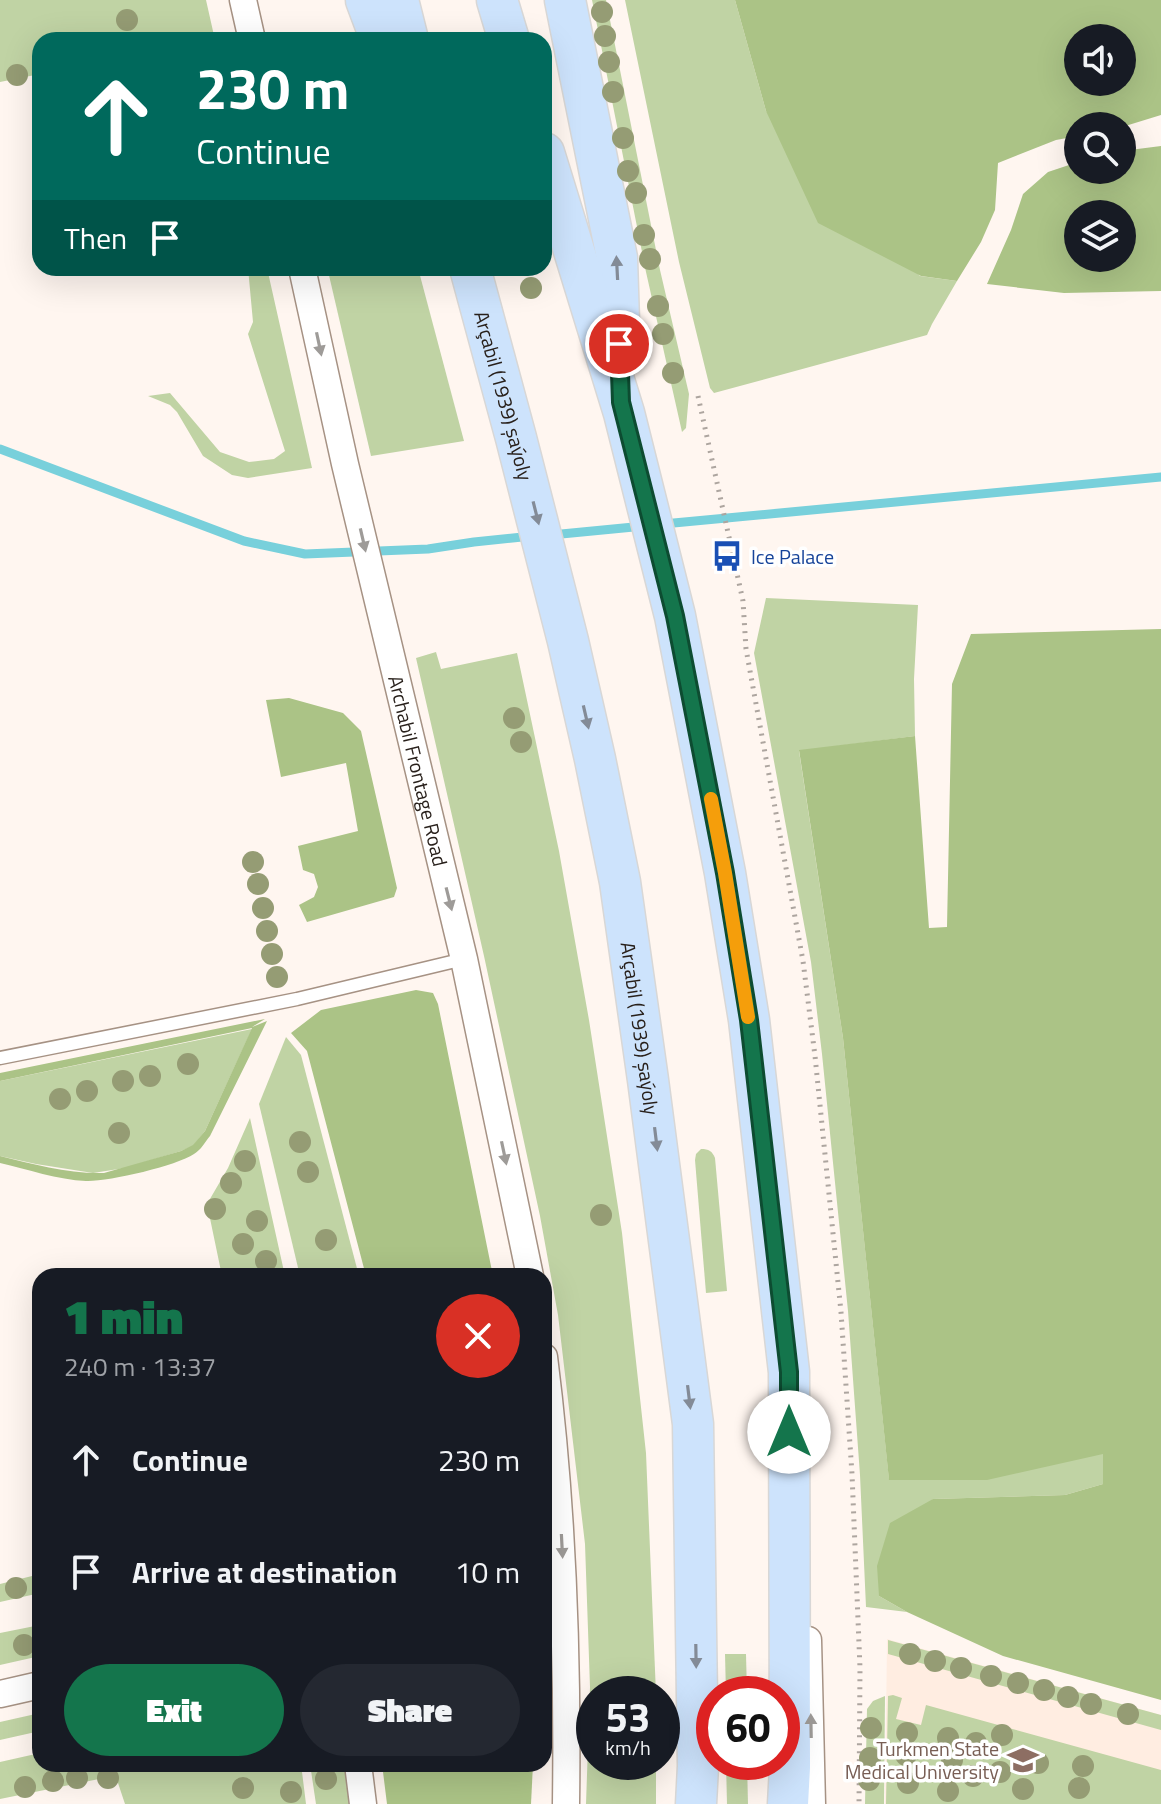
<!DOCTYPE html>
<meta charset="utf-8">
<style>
:root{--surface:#171b24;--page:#242831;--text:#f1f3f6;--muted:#9ea1a6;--accent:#14754c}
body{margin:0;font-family:"Titillium Web",sans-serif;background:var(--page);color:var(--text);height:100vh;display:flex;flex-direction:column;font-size:30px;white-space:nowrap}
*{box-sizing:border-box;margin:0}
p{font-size:26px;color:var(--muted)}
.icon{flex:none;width:44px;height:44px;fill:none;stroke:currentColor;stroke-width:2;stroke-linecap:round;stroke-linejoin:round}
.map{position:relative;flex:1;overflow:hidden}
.side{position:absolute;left:32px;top:1268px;width:520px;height:504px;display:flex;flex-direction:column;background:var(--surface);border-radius:24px;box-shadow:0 8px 32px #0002}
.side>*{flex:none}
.hud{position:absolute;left:32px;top:32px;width:520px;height:244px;border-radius:24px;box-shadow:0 8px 32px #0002;background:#00695c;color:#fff;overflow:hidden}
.tools{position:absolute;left:1064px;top:24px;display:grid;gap:16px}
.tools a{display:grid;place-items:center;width:72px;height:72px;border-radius:50%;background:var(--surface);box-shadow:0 8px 32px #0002;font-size:40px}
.speed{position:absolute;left:576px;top:1676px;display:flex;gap:16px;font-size:40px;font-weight:700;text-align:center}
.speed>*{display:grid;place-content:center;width:104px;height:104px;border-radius:50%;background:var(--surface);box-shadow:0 8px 32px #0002;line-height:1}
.speed small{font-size:20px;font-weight:400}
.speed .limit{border:12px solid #d22;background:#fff;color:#111}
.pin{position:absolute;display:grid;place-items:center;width:68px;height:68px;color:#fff;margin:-34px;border:4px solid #fff;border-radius:50%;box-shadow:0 2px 8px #0007}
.me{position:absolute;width:88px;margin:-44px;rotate:0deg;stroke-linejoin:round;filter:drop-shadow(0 0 6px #0008)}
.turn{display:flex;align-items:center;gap:28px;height:168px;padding:0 32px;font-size:36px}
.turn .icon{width:104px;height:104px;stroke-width:2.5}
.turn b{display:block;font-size:56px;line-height:68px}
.then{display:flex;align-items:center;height:76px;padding:0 32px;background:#0003;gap:16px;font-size:30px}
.round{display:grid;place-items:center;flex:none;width:84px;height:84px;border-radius:42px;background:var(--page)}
.headline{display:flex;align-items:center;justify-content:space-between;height:136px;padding:0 32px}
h1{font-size:48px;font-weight:800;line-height:60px;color:var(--accent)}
.primary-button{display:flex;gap:16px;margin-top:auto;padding:16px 32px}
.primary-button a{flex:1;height:92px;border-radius:48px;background:var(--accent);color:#fff;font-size:32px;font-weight:800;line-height:92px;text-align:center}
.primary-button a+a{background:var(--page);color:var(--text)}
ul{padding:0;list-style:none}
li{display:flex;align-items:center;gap:24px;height:112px;padding:0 32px}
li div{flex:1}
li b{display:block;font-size:30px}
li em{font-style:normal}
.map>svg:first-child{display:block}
.built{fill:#ffede1}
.green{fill:#c0d3a4}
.forest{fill:#abc386;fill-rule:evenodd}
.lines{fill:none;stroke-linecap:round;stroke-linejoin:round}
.stream{stroke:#78d0db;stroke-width:9}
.service-casing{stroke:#a69284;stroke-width:15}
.minor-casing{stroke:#a69284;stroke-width:29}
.primary-casing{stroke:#d8d7d6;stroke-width:43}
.path{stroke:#ada59f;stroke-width:5;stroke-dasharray:2 6;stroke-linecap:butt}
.service{stroke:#fff;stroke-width:12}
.minor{stroke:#fff;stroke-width:26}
.primary{stroke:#cde3fc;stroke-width:40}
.tree{fill:#959c74}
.oneway{fill:#838b97}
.oneway2{fill:#9e9b98}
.route-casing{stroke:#0d4c31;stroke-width:20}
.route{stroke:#14754c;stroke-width:14}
.slow{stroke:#f59e0b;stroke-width:14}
.labels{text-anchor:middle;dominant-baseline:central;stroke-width:7;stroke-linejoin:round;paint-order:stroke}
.street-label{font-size:20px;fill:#28201b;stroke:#fff}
.transit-label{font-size:20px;fill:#164399;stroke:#fff;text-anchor:start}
.education-label{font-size:20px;fill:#785e54;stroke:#fff;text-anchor:end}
</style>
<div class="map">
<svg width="1161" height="1804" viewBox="0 0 1161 1804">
<rect width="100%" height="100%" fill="#fff6f0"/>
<path class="built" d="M887 1639 1161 1715V1804H885Z"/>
<g class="green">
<path d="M0 0H206L215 40H40V74L0 82Z"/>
<path d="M592 0H606L660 270 689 394 686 428 682 432 646 272Z"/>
<path d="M625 0H735L766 111 920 276 957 281 932 324 927 335 714 393 710 388 679 262Z"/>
<path d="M248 268H267L312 468 248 478 232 475 203 456 177 412 170 405 148 396 170 393 220 452 249 462 274 459 285 451 248 334 253 322Z"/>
<path d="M343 268H418L464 441 371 456 328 271Z"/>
<path d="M766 598 918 605 914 679 915 736 799 751 843 1038 889 1479 1103 1453V1484L1065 1495 933 1499 879 1596 907 1612 866 1607 860 1475 848 1311 822 1054 811 962 754 653Z"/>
<path d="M436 652 441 669 517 653 559 851 589 1020 622 1233 646 1453 656 1694H594V1762H656V1804H586L590 1687 585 1544 558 1315 540 1216 484 956 416 658Z"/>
<path d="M252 1029 205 1131 193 1146 181 1151 125 1168 93 1173 36 1164 0 1156V1081Z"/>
<path d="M286 1037 301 1055 359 1276H300L259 1104Z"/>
<path d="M250 1118 285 1276H222L207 1204 228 1168Z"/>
<path d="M701 1149C709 1149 712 1151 715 1158L727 1291 706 1293 695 1160 696 1154Z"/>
<path d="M40 1574V1593L0 1602V1584Z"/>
<path d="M40 1625V1656L0 1665V1633Z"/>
<path d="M888 1640 1161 1715V1730L888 1654Z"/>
<path d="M725 1654H746L747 1694H726Z"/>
<path d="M893 1695 902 1698 896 1719 921 1725 926 1705 1161 1770V1804H886L888 1696Z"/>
<path d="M885 1696 884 1804H865L867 1709 873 1701Z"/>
<path d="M40 1713V1731L0 1740V1722Z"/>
<path d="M40 1753V1764H301L306 1804H125L118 1783 110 1779 104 1778 0 1799V1762Z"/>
<path d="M726 1762H747L748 1804H727Z"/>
<path d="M310 1764H344L349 1804H316Z"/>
</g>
<g class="forest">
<path d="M735 0H1161V115L1122 127 1078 126V136L1056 140 998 163 995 210 981 242 957 281 921 276 818 223 766 111ZM1122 38V82H1078V38Z"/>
<path d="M1161 146V291L1064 293 987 284 1011 230 1023 194 1048 172 1078 162V170H1122V151ZM1122 214V258H1078V214Z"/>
<path d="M1161 629V1700L1003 1656 907 1612 879 1596 877 1566 890 1523 933 1499 1065 1495 1103 1484V1454L987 1480H889L843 1038 799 750 915 736 929 928 947 927 952 684 971 634Z"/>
<path d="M289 698 343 713 361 731 397 888 394 897 307 922 299 905 314 897 318 887 314 874 303 870 298 846 358 831 346 763 281 777 266 700Z"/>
<path d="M416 990 433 993 438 1004 493 1276H366L307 1051 291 1033 321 1010Z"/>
<path d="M265 1019 252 1027 267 1021 210 1136C205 1142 201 1150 194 1154 176 1166 107 1182 86 1181 58 1180 27 1169 0 1163V1156C33 1164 69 1174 104 1173L181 1151 193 1145 205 1131 252 1028 0 1081V1073Z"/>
<path d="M382 1764H533L531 1804H387Z"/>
</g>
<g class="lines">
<g class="stream">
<path d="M0 449 244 541 305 554 428 549 474 542 532 536"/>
<path d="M663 524 1161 477"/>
<path d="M551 535 644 526"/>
</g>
<defs>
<path id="service" d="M0 1058 297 999 464 959"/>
<g id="minor">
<path d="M243 0 252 40"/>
<path id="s1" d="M302 268 345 464 464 959 530 1276"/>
<path d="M544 1357C563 1506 568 1654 566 1804"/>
<path d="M808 1640 812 1804"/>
<path d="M0 1694 40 1685"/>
<path d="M358 1764 363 1804"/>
</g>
<g id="primary">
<path d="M366 0 381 40"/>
<path d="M398 0 408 40"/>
<path d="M497 0 509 40"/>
<path d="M565 0 617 258 620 354"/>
<path d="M544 153 624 413 675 616 725 873 749 1020 789 1372 790 1767 788 1804"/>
<path id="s2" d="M470 268 516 438 568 641 595 759 620 882 648 1080 693 1424 698 1766 696 1804"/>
</g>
</defs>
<use href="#service" class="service-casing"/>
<use href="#minor" class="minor-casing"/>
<use href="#primary" class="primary-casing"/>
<path class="path" d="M698 396 743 601 746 649 803 961 815 1056 841 1312 852 1474 860 1668 859 1804"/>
<use href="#service" class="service"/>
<use href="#minor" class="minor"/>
<use href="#primary" class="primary"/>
</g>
<g class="tree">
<circle cx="602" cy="12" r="11"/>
<circle cx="127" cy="20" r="11"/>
<circle cx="605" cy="36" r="11"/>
<circle cx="609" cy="62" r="11"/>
<circle cx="17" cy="75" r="11"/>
<circle cx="613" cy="92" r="11"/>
<circle cx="623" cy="138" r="11"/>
<circle cx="628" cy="171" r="11"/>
<circle cx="636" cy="193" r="11"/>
<circle cx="644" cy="235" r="11"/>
<circle cx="650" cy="259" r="11"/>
<circle cx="531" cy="288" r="11"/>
<circle cx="658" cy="306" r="11"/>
<circle cx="663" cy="334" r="11"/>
<circle cx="673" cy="373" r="11"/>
<circle cx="514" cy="718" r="11"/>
<circle cx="521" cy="742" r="11"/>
<circle cx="253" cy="862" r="11"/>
<circle cx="258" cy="884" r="11"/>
<circle cx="263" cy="908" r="11"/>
<circle cx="267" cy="931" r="11"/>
<circle cx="272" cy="954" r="11"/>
<circle cx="277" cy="977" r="11"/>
<circle cx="188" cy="1064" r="11"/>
<circle cx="150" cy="1076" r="11"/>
<circle cx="123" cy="1081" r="11"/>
<circle cx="87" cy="1091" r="11"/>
<circle cx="60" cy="1099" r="11"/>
<circle cx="119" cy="1133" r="11"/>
<circle cx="300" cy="1142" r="11"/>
<circle cx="245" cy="1161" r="11"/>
<circle cx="308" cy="1172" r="11"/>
<circle cx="231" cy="1183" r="11"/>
<circle cx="215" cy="1209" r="11"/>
<circle cx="601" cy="1215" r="11"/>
<circle cx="257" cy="1221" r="11"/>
<circle cx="326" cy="1240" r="11"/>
<circle cx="243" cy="1244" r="11"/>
<circle cx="266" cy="1261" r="11"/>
<circle cx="16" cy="1588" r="11"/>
<circle cx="24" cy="1645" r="11"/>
<circle cx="910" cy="1654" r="11"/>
<circle cx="935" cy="1661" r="11"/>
<circle cx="961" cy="1668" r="11"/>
<circle cx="991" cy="1676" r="11"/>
<circle cx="1018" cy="1683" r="11"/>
<circle cx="1044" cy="1690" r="11"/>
<circle cx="1068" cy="1697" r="11"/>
<circle cx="1091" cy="1704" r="11"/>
<circle cx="1128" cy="1714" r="11"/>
<circle cx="871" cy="1728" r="11"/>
<circle cx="907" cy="1733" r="11"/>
<circle cx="1002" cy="1735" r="11"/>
<circle cx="948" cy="1738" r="11"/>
<circle cx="976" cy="1743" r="11"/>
<circle cx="906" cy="1755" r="11"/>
<circle cx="870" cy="1758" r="11"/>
<circle cx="952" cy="1760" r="11"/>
<circle cx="1038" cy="1763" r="11"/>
<circle cx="1083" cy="1766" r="11"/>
<circle cx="1000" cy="1772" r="11"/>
<circle cx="973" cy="1776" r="11"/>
<circle cx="77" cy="1778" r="11"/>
<circle cx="108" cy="1778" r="11"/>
<circle cx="326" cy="1779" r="11"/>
<circle cx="869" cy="1780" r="11"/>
<circle cx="53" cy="1781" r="11"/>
<circle cx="908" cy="1783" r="11"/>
<circle cx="25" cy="1787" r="11"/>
<circle cx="243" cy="1788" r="11"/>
<circle cx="1079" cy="1788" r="11"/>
<circle cx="1023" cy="1789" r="11"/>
<circle cx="948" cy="1791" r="11"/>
<circle cx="291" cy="1792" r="11"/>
</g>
<defs><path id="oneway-solid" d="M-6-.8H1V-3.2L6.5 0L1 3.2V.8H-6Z" transform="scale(2)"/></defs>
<g class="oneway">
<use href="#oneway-solid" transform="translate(617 268) rotate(-93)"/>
<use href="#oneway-solid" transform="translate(536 513) rotate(76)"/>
<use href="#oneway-solid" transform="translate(586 717) rotate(77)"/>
<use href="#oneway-solid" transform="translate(656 1139) rotate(83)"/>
<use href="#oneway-solid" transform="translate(689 1397) rotate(83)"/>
<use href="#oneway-solid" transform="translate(696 1656) rotate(89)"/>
</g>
<g class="oneway2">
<use href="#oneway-solid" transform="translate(319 344) rotate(78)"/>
<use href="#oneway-solid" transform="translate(363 540) rotate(77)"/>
<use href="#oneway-solid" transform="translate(449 899) rotate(76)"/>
<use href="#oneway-solid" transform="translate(504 1153) rotate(78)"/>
<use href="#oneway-solid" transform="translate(562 1546) rotate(87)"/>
<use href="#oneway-solid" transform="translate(811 1726) rotate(-91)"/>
</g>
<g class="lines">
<defs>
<path id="route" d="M619 344 621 402 675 616 725 873 749 1020 789 1372V1432"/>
</defs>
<use href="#route" class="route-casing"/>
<use href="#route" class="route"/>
<path class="slow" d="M711 799 725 873 748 1017"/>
</g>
<defs>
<symbol id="bus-bare" viewBox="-9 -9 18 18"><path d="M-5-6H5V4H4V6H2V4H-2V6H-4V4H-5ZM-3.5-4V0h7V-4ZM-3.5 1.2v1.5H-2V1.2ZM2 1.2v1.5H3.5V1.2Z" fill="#1a4fb4" stroke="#fff" stroke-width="2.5" paint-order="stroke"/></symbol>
<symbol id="university-bare" viewBox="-9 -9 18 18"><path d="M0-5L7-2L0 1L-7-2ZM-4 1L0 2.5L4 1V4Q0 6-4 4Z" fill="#8d6e63" stroke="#fff" stroke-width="2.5" paint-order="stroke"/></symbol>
</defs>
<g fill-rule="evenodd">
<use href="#bus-bare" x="705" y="534" width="44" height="44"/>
<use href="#university-bare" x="1001" y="1738" width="44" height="44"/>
</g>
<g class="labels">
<g class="street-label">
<text stroke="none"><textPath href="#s2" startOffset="132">Arçabil (1939) şaýoly</textPath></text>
<text stroke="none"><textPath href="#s1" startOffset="516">Archabil Frontage Road</textPath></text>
<text stroke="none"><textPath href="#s2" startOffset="780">Arçabil (1939) şaýoly</textPath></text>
</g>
<g class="transit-label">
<text x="751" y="556">Ice Palace</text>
</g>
<g class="education-label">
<text x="999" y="1748">Turkmen State<tspan x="999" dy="23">Medical University</tspan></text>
</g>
</g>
</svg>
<div class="tools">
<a><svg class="icon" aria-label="sound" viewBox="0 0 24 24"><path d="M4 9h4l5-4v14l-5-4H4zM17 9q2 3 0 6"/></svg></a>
<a><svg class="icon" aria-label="search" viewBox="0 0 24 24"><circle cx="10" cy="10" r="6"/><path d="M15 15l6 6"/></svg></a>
<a><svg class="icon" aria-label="layers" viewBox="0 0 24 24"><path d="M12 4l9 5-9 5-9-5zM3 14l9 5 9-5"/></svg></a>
</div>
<div class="speed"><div>53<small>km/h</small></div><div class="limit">60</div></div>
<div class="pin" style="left:619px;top:344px;background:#d93025"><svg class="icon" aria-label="arrive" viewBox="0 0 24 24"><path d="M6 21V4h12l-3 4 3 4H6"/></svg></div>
<svg class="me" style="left:789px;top:1432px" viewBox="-20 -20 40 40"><circle r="19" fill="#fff"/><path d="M0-13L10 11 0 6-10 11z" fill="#14754c"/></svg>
<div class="hud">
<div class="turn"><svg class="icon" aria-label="ahead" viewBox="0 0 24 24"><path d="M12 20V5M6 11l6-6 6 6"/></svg><div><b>230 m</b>Continue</div></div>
<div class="then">Then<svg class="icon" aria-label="arrive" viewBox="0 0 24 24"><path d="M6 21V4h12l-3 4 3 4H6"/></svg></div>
</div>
<section class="side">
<div class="headline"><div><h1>1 min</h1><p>240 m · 13:37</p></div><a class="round" style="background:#d93025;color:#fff"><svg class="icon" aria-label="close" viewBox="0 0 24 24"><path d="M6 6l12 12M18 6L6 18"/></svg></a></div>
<ul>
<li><svg class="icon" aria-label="ahead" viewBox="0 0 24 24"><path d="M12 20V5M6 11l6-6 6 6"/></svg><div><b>Continue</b></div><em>230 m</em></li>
<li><svg class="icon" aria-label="arrive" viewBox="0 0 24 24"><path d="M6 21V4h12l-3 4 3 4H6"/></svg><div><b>Arrive at destination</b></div><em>10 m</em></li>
</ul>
<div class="primary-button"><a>Exit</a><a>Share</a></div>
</section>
</div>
